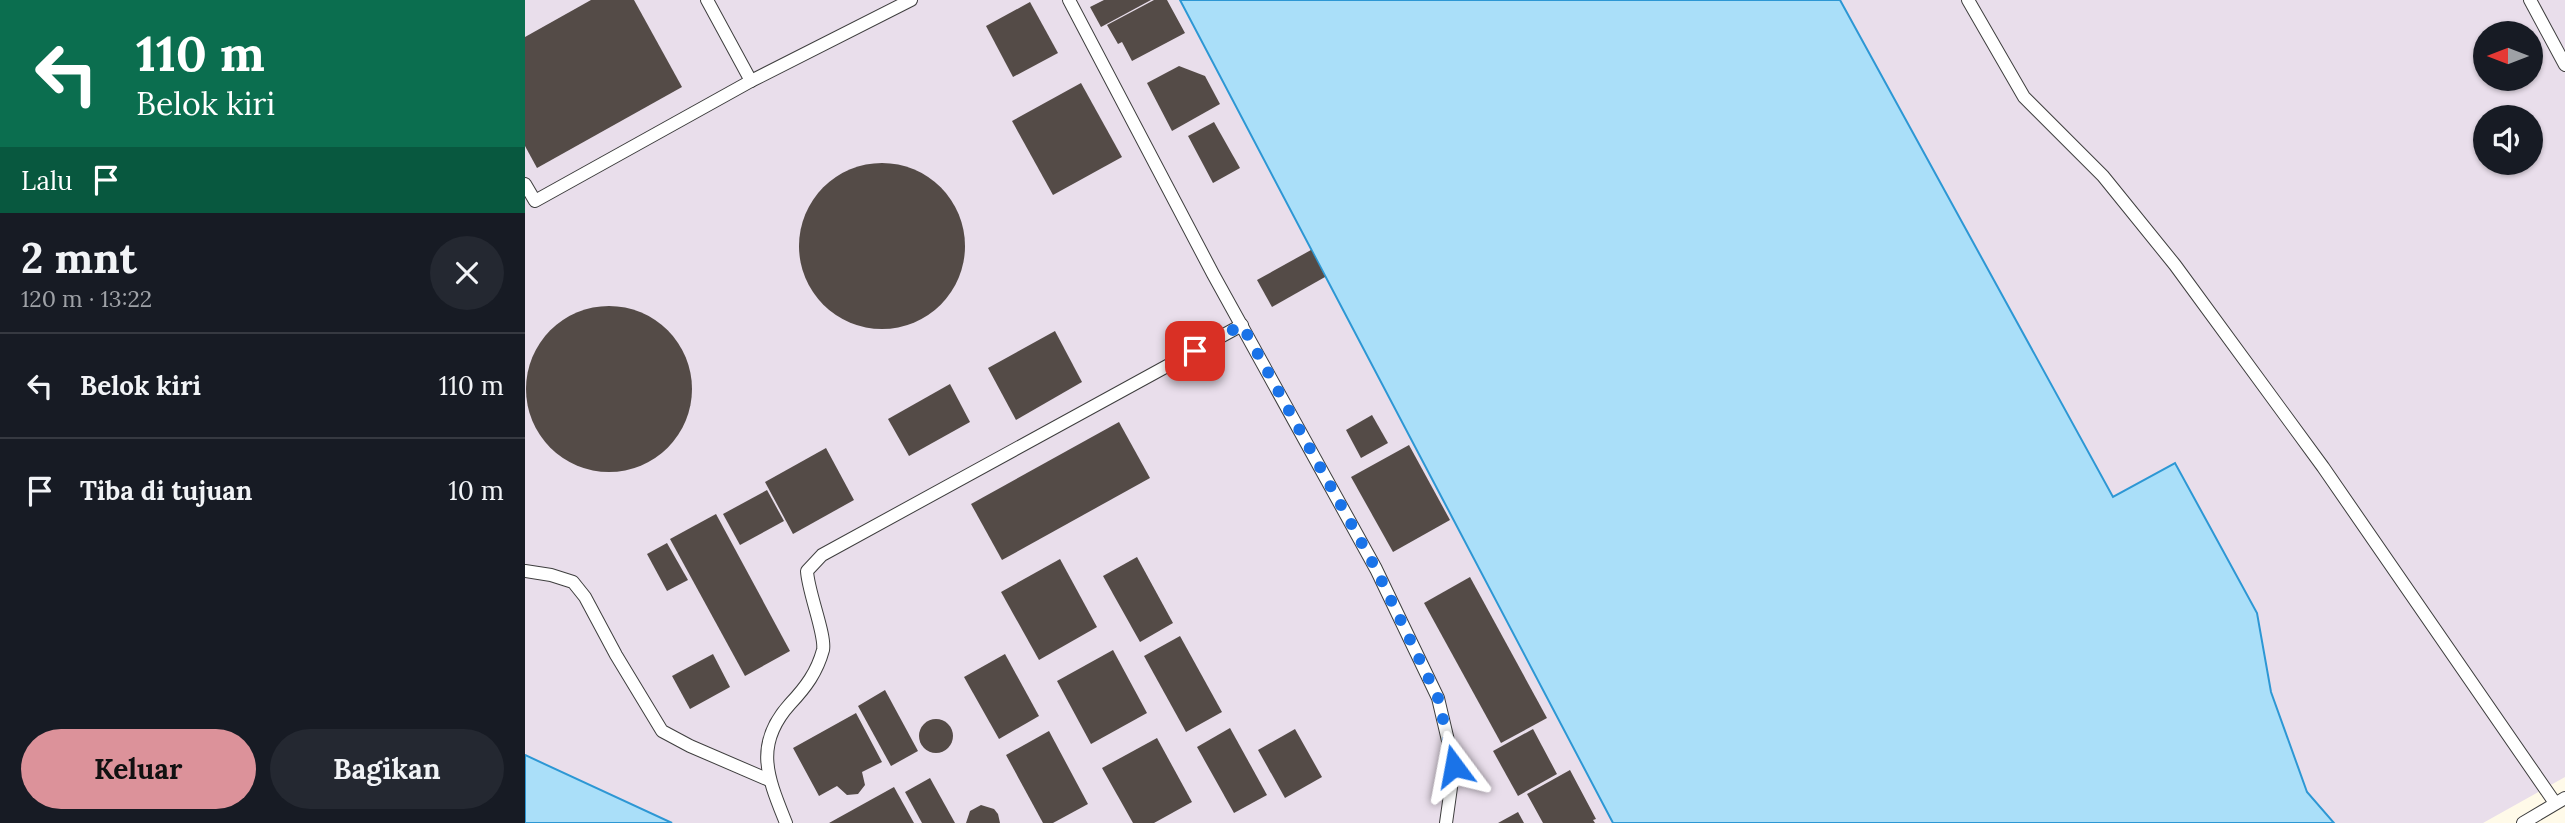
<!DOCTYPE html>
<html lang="id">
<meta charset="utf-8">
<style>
:root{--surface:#171b24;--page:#242831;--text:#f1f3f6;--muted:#9ea1a6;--line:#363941;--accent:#dc929a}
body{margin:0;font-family:Lora,serif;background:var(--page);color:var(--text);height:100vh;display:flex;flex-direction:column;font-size:26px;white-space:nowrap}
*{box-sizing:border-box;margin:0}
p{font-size:23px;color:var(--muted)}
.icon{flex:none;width:38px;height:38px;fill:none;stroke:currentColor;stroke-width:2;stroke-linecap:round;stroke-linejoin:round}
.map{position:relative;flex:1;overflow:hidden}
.side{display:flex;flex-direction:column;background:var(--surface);width:525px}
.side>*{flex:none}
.hud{background:#0b6e4f;color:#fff;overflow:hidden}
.needle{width:46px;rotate:270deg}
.controls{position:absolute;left:1948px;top:21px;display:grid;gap:14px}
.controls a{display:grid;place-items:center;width:70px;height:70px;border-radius:50%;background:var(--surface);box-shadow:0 2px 5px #0004;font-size:35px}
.pin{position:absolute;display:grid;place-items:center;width:60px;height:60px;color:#fff;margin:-30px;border-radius:14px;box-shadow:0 4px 10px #0006}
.me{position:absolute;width:77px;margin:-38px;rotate:347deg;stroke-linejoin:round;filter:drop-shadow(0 0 5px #0008)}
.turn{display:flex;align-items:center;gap:24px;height:147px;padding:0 21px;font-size:32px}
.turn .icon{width:91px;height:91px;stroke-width:2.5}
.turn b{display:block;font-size:49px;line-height:60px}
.then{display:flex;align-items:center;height:66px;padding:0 21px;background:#0003;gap:14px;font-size:26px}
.round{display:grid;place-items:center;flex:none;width:74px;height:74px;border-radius:37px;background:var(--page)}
.summary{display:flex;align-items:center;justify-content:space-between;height:119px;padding:0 21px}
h1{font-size:42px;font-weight:700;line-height:52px}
.cta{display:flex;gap:14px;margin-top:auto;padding:14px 21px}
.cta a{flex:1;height:80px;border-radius:42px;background:var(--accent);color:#111;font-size:28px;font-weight:700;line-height:80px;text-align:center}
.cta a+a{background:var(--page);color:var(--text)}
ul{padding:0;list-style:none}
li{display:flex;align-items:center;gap:21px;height:105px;padding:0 21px;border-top:2px solid var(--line)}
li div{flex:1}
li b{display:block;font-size:26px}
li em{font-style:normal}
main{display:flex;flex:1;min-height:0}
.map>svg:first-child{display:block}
.industrial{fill:#e9deeb;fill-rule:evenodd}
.water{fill:#aadff9;stroke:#2d97d4;stroke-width:2}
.building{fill:#544b47}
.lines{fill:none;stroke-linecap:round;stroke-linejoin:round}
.lane-casing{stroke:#3e3e3e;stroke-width:14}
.lane{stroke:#fff;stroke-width:12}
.route{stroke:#1a73e8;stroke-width:12;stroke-dasharray:0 21.6}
</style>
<main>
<section class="side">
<div class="hud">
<div class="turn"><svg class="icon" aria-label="left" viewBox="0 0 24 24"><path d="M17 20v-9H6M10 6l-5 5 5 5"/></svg><div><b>110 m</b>Belok kiri</div></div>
<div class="then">Lalu<svg class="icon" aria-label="arrive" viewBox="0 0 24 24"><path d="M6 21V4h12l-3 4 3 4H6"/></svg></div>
</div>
<div class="summary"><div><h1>2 mnt</h1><p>120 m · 13:22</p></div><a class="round"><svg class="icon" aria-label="close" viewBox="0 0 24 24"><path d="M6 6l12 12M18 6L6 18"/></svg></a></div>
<ul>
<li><svg class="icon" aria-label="left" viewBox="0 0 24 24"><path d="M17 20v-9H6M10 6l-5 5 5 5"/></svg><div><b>Belok kiri</b></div><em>110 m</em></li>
<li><svg class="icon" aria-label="arrive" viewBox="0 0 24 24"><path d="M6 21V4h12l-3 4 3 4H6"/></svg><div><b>Tiba di tujuan</b></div><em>10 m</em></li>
</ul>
<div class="cta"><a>Keluar</a><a>Bagikan</a></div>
</section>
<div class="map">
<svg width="2040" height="823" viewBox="0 0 2040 823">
<rect width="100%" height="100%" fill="#fffae9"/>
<g class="industrial">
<path d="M0 0H655L1088 823H147L0 755Z"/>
<path d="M1315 0H2040V777L1958 823H1809L1782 792 1746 692 1732 613 1650 463 1588 498ZM1960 33H2006V79H1960ZM1960 117H2006V163H1960Z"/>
</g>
<g class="water">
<path d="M655 0H1315L1588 497 1650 463 1732 613 1746 692 1782 792 1809 823H1088Z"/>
<path d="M0 755 147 823H0Z"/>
</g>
<g class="building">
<path d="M66 0H109L157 87 12 168 0 146V37Z"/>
<path d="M579 0H626L576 27 565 7Z"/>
<path d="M629 0H642L660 33 607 61 597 42 593 44 582 25Z"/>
<path d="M505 2 533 53 488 77 461 26Z"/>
<path d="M654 66 680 76 695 104 647 131 622 83Z"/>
<path d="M556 83 597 157 528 195 487 121Z"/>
<path d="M689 122 715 168 688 183 663 136Z"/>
<circle cx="357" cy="246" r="83"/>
<path d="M786 250 800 277 747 307 732 280Z"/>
<circle cx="84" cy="389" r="83"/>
<path d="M530 331 557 382 491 420 463 368Z"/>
<path d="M425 384 445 422 384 456 363 419Z"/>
<path d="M847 415 863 443 836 458 821 430Z"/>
<path d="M594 422 625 478 477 560 446 504Z"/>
<path d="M884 445 925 520 868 552 826 477Z"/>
<path d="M301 448 329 500 268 534 240 482Z"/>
<path d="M242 490 259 521 215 545 198 514Z"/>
<path d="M191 514 265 651 220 676 145 539Z"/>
<path d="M142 543 163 580 142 591 122 554Z"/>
<path d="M612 557 648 623 615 642 578 576Z"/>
<path d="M535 559 572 627 514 660 476 592Z"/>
<path d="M945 577 1022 718 976 743 899 603Z"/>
<path d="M655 636 697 712 661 732 619 656Z"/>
<path d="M588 650 622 713 566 744 532 681Z"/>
<path d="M188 654 205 687 165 709 147 676Z"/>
<path d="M480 654 514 716 474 739 439 677Z"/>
<path d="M360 690 393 751 366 766 333 706Z"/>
<path d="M331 713 357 762 337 772 340 785 333 794 322 795 312 786 294 796 268 748Z"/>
<circle cx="411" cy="736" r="17"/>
<path d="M705 728 742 795 709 813 672 747Z"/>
<path d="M770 729 797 777 760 798 733 750Z"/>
<path d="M1008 729 1032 774 993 796 968 751Z"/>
<path d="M524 731 563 804 528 823H518L481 755Z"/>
<path d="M632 738 667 802 629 823H608L577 768Z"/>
<path d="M1045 770 1071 819 1068 820 1070 823H1018L1002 794Z"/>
<path d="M405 778 430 823H397L380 792Z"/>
<path d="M369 787 389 823H304Z"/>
<path d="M456 805 469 809 473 814 475 823H441L445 811Z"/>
<path d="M993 812 999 823H973Z"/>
</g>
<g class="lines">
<defs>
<g id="lane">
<path d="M182 0 226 81"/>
<path d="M544 0 688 274 851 569 913 698 929 766 921 823"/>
<path d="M1443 0 1499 97 1578 176 1650 265 1798 467 2030 803"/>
<path d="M2005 0 2040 65"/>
<path d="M0 184 10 201 226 81 386 0"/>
<path d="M0 571 26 575 48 582 60 597 91 655 137 731 165 746 244 780"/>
<path d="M261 823C243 778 228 745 265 704 281 687 292 672 298 650 301 635 283 592 282 571L297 555 717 325"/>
<path d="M1998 823 2040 798"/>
</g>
</defs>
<use href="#lane" class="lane-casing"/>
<use href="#lane" class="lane"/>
</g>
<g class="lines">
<path class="route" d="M670 351 717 325 851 569 913 698 929 766"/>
</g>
</svg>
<div class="controls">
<a><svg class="needle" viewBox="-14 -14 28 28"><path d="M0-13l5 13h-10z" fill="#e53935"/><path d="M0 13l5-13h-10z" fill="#9ea1a6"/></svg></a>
<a><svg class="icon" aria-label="sound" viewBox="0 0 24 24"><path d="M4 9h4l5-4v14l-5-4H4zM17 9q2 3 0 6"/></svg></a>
</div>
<div class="pin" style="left:670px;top:351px;background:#d93025"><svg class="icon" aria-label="arrive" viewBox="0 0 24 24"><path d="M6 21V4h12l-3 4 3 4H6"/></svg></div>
<svg class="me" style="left:929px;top:766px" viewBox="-20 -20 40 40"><path d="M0-17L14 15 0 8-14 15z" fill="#1a73e8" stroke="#fff" stroke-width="4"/></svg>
</div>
</main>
